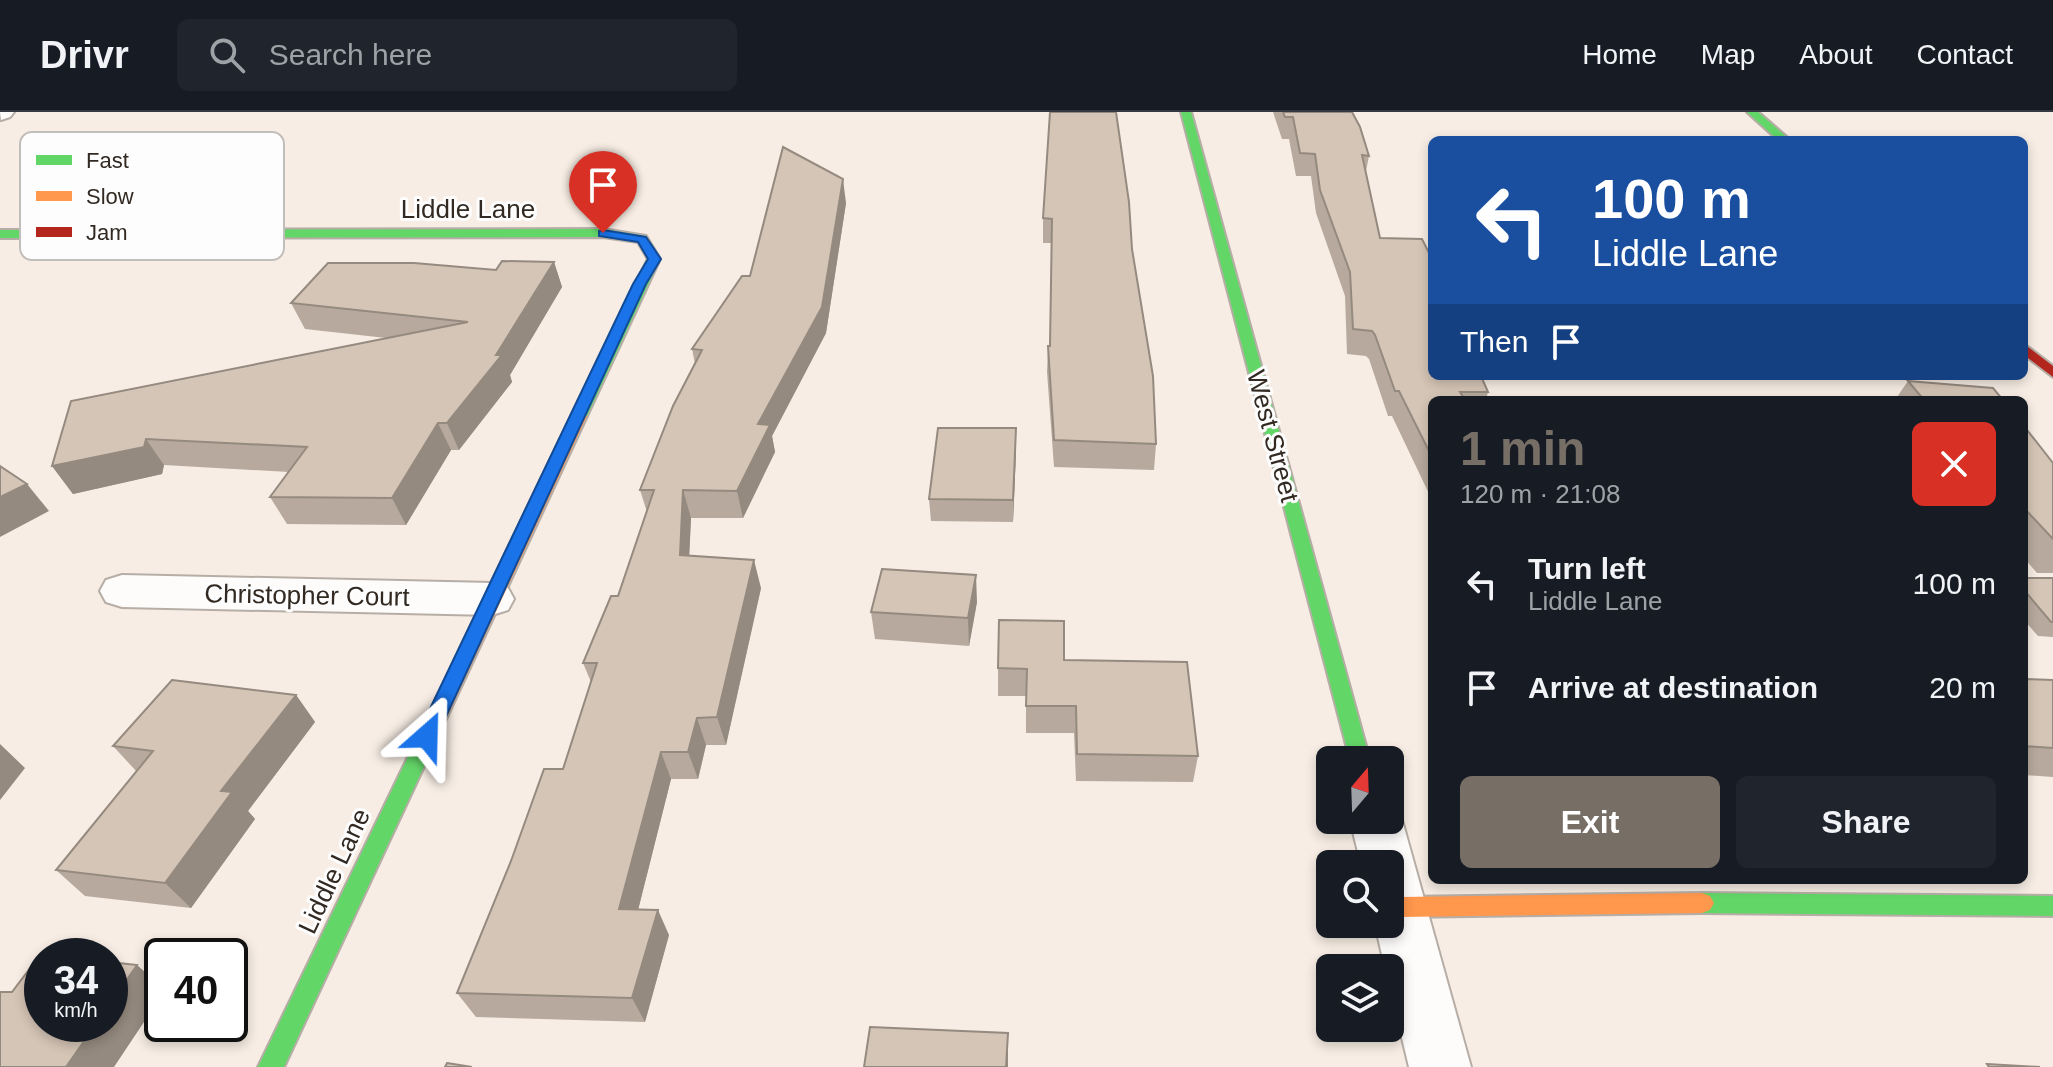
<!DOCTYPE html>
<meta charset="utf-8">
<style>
:root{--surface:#171b24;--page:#20242c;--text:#f1f3f6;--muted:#9ea1a6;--line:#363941;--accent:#776e66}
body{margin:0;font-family:Helvetica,sans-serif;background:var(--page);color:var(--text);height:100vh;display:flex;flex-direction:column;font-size:30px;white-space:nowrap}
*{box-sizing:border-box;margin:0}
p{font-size:26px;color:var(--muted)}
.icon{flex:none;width:44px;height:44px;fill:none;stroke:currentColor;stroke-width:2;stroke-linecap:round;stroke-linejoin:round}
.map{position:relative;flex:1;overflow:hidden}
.details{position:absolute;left:1428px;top:284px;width:600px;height:488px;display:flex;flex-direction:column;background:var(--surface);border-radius:12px;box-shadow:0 4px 12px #0003}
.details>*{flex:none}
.hud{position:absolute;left:1428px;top:24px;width:600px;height:244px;border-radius:12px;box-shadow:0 4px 12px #0003;background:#1a4fa0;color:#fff;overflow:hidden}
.needle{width:52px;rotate:19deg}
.controls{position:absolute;left:1316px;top:634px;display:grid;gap:16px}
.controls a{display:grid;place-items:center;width:88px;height:88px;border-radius:12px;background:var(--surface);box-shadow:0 4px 12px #0003;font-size:40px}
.speed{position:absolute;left:24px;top:826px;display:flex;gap:16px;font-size:40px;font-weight:700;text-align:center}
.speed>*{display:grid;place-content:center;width:104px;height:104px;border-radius:50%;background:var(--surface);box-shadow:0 4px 12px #0003;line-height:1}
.speed small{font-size:20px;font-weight:400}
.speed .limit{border:4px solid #111;border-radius:12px;background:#fff;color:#111}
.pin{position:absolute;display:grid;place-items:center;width:68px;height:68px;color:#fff;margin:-82px -34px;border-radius:50% 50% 50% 0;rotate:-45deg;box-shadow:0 0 8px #0007}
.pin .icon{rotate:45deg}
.me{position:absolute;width:88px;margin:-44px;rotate:25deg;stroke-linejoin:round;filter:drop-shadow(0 0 6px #0008)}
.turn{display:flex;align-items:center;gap:28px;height:168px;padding:0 32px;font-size:36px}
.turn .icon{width:104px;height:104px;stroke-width:2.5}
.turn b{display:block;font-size:56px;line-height:68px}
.then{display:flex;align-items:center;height:76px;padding:0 32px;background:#0003;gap:16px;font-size:30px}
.round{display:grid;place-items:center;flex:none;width:84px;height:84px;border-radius:12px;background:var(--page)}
.overview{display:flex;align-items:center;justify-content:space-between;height:136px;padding:0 32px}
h1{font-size:48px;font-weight:600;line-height:60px;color:var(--accent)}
.cta{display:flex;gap:16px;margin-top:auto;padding:16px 32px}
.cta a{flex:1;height:92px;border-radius:12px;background:var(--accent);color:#fff;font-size:32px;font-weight:600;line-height:92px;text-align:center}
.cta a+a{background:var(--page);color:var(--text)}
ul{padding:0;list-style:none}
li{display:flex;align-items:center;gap:24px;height:104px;padding:0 32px}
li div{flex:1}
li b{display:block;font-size:30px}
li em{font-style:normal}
header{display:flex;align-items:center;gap:48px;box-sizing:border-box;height:112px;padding:0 40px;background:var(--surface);border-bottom:2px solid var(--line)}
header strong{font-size:38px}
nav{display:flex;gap:44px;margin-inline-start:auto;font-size:28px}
.search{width:560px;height:72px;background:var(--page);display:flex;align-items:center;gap:20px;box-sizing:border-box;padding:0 28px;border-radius:12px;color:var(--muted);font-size:30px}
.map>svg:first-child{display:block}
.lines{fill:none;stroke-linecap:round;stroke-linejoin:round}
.street-casing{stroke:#b6aea6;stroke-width:4}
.fast-casing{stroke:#b6aea6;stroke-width:4}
.slow-casing{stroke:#b6aea6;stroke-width:4}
.jam-casing{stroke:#b6aea6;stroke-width:4}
.street{fill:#fefcfb;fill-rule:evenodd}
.fast{fill:#63d668;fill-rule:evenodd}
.slow{fill:#ff974d;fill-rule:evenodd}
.jam{fill:#b3261e;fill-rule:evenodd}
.wall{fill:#b7a99d}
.shaded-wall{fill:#958a7f}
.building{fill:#d5c5b6;stroke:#958a7f;stroke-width:2}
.route{fill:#1a73e8;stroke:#114b97;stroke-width:2}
.labels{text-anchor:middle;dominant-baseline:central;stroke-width:6;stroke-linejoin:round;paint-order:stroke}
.street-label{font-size:26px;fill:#322a22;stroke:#fdfdfd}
.key{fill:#fdfdfd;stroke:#c0bebb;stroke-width:2}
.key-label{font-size:22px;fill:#322a22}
</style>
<header>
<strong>Drivr</strong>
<div class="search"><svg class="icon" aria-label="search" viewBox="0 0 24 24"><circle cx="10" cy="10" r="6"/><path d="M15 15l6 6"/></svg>Search here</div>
<nav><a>Home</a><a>Map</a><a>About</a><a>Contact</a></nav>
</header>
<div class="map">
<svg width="2053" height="955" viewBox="0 0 2053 955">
<rect width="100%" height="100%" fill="#f7ede4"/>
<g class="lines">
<defs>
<g id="street">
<path d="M0 0H14L10 5 1 8Z"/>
<path d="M122 463 492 471 508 476 514 487 508 498 492 503 122 495 106 490 100 479 106 468Z"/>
<path d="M1390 690 1395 692 1402 708 1471 955H1409L1390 876V856H1385L1375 812H1390V752H1361L1350 708H1390Z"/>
</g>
<g id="fast">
<path d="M1181 0H1191L1370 648H1350Z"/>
<path d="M1747 0H1758L1790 28H1778Z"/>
<path d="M603 117 646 124 660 147 587 304 579 309 571 304 648 147 638 130 603 125 0 126V118Z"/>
<path d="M431 610 438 612 441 618 284 955H258L421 618 424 612Z"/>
<path d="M1702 781 2053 784V804L1702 801 1694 798 1690 791 1694 784Z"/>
</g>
<g id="slow">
<path d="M579 299 587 304 441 618 438 624 431 626 424 624 421 618 571 304Z"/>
<path d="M1702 781 1710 784 1714 791 1710 798 1702 801 1400 805 1390 798 1392 788 1400 785Z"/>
</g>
<path id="jam" d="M2024 232 2053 254V265L2024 243Z"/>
</defs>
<use href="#street" class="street-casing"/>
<use href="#fast" class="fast-casing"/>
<use href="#slow" class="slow-casing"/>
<use href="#jam" class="jam-casing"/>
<use href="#street" class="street"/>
<use href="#fast" class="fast"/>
<use href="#slow" class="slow"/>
<use href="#jam" class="jam"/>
</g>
<g class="wall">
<path d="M1050 0 1132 137 1156 332 1154 358 1054 355 1047 260 1048 234H1050L1052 131H1043V106Z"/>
<path d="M1273 0H1352L1369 44 1366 59 1380 126 1432 264 1488 280 1486 288H1432V388L1392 304H1388L1369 247 1366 244 1347 242 1345 184 1316 101 1311 64H1296L1289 27H1282Z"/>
<path d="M846 91 826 221 772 324 775 340 743 406H691L689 444 761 476 726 633H706L698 667H671L638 798 669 823 645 910 476 905 457 881 563 657 591 570 583 551 618 484 647 400 640 378 695 252 692 237 750 164Z"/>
<path d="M554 150 562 175 510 263 512 270 459 338H451L406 413 287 412 270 385 289 360 164 353 162 362 73 382 52 354 386 226 305 217 291 191Z"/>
<path d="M1908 269 2003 288H1895Z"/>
<path d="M2024 314 2053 351V461H2037L2024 446Z"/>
<path d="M1016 338 1013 410 931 409 929 387Z"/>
<path d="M2024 466H2053V525L2038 524 2024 508Z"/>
<path d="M977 490 969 534 875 527 871 500Z"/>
<path d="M1064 548 1198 644 1193 670 1076 669 1074 621H1026V584H998V556Z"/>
<path d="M2024 567 2053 568V665L2024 663Z"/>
<path d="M296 583 315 610 248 699 255 707 191 796 85 784 56 758 137 660 113 634Z"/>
</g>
<g class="shaded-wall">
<path d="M843 67 846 91 826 221 772 324 775 340 743 406 737 379 758 312Z"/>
<path d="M554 150 562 175 510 263 512 270 459 338 447 311 496 243Z"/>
<path d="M438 311 451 338 406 413 392 386Z"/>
<path d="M1016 316V338L1013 410V388Z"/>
<path d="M146 327 164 353 162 362 73 382 52 354Z"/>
<path d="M27 372 49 399 0 425V385Z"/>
<path d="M683 378 691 406 688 471 680 443Z"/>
<path d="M754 448 761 476 726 633 717 605Z"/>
<path d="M976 463 977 490 969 534 968 506Z"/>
<path d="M296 583 315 610 248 699 255 707 191 796 165 771 221 679Z"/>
<path d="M697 606 706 633 698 667 688 640Z"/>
<path d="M0 632 25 656 0 688Z"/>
<path d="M661 640 671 667 632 822 619 797Z"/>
<path d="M658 798 669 823 645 910 632 886Z"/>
<path d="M137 853 162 875V883L114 955H66L96 912H110V892Z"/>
<path d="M1008 921V955H1006Z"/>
</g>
<g class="building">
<path d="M1050 0H1116L1129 90 1132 137 1153 264 1156 332 1054 328 1048 234H1050L1052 107 1043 106Z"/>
<path d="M1283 0H1352L1360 15 1369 44 1362 43 1380 126 1422 127 1432 147V264H1481L1488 280H1460L1465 288H1432V345L1399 279H1395L1375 223 1372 219 1353 217 1350 160 1320 78 1315 42 1300 41 1293 5H1285Z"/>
<path d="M783 35 843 67 822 195 758 312 770 313 737 379 683 378 680 443 754 448 717 605 697 606 688 640H661L619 797 658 798 632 886 457 881 511 749 544 657H563L597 551H583L611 484H618L654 378H640L673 294 702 238 692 237 742 164H750Z"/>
<path d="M502 149 554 150 496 243H502L447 311H438L392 386 270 385 307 335 146 327 144 335 52 354 71 289 468 210 291 191 328 151H414L496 158Z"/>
<path d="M1908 269 1993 276 2003 288H1924Z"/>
<path d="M2024 314 2053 351V427L2024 396Z"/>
<path d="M938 316H1016L1013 388 929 387Z"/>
<path d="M0 354 27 372 0 385Z"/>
<path d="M882 457 976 463 968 506 871 500Z"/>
<path d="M2024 466H2053V510H2051L2024 478Z"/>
<path d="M999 508 1064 509V548L1187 550 1198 644 1077 642 1076 594H1026L1027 557 998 556Z"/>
<path d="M2024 567 2053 568V636L2024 634Z"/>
<path d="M172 568 296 583 221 679 232 680 165 771 56 758 153 639 113 634Z"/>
<path d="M40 843 46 844H42V912H96L66 955H0V880H12Z"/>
<path d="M110 850 137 853 110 892Z"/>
<path d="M870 915 1008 921 1006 955H864Z"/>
<path d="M447 951 472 955H445Z"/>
<path d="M1987 952 2040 955H1989Z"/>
</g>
<path class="route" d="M603 118 646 125 661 147 646 172 437 624 434 630 427 633 420 630 417 624 633 172 648 147 638 130 599 124V119Z"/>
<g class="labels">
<g class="street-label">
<text x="468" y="97">Liddle Lane</text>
<text transform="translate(1273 324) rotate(75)">West Street</text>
<text transform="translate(307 483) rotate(1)">Christopher Court</text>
<text transform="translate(334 759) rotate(-65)">Liddle Lane</text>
</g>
</g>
<rect x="20" y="20" width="264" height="128" rx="12" class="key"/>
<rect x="36" y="43" width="36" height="10" fill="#63d668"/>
<rect x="36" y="79" width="36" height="10" fill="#ff974d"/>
<rect x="36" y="115" width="36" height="10" fill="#b3261e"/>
<g class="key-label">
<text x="86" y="56">Fast</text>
<text x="86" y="92">Slow</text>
<text x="86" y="128">Jam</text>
</g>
</svg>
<div class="controls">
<a><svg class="needle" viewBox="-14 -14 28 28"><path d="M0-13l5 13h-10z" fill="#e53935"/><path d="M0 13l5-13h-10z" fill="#9ea1a6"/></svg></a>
<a><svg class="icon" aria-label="search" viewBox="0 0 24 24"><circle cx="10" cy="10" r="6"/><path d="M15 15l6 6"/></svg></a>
<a><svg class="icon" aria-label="layers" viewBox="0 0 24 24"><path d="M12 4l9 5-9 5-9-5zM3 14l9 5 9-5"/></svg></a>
</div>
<div class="speed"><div>34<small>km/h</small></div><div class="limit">40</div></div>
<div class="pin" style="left:603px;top:121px;background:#d93025"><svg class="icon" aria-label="arrive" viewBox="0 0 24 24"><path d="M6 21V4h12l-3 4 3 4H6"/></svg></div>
<svg class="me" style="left:427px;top:624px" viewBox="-20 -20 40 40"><path d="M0-17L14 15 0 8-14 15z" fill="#1a73e8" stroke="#fff" stroke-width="4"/></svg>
<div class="hud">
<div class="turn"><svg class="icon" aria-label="left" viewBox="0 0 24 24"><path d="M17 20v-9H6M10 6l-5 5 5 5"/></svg><div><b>100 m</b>Liddle Lane</div></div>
<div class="then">Then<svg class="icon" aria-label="arrive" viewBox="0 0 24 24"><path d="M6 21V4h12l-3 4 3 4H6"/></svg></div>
</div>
<section class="details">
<div class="overview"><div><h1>1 min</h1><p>120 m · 21:08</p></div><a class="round" style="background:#d93025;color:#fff"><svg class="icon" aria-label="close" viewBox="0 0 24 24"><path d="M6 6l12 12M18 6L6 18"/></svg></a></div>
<ul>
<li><svg class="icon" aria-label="left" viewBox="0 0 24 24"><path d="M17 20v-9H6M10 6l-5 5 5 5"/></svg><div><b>Turn left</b><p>Liddle Lane</p></div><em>100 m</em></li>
<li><svg class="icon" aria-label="arrive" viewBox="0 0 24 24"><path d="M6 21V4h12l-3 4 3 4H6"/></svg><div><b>Arrive at destination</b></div><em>20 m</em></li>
</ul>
<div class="cta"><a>Exit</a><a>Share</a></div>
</section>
</div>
